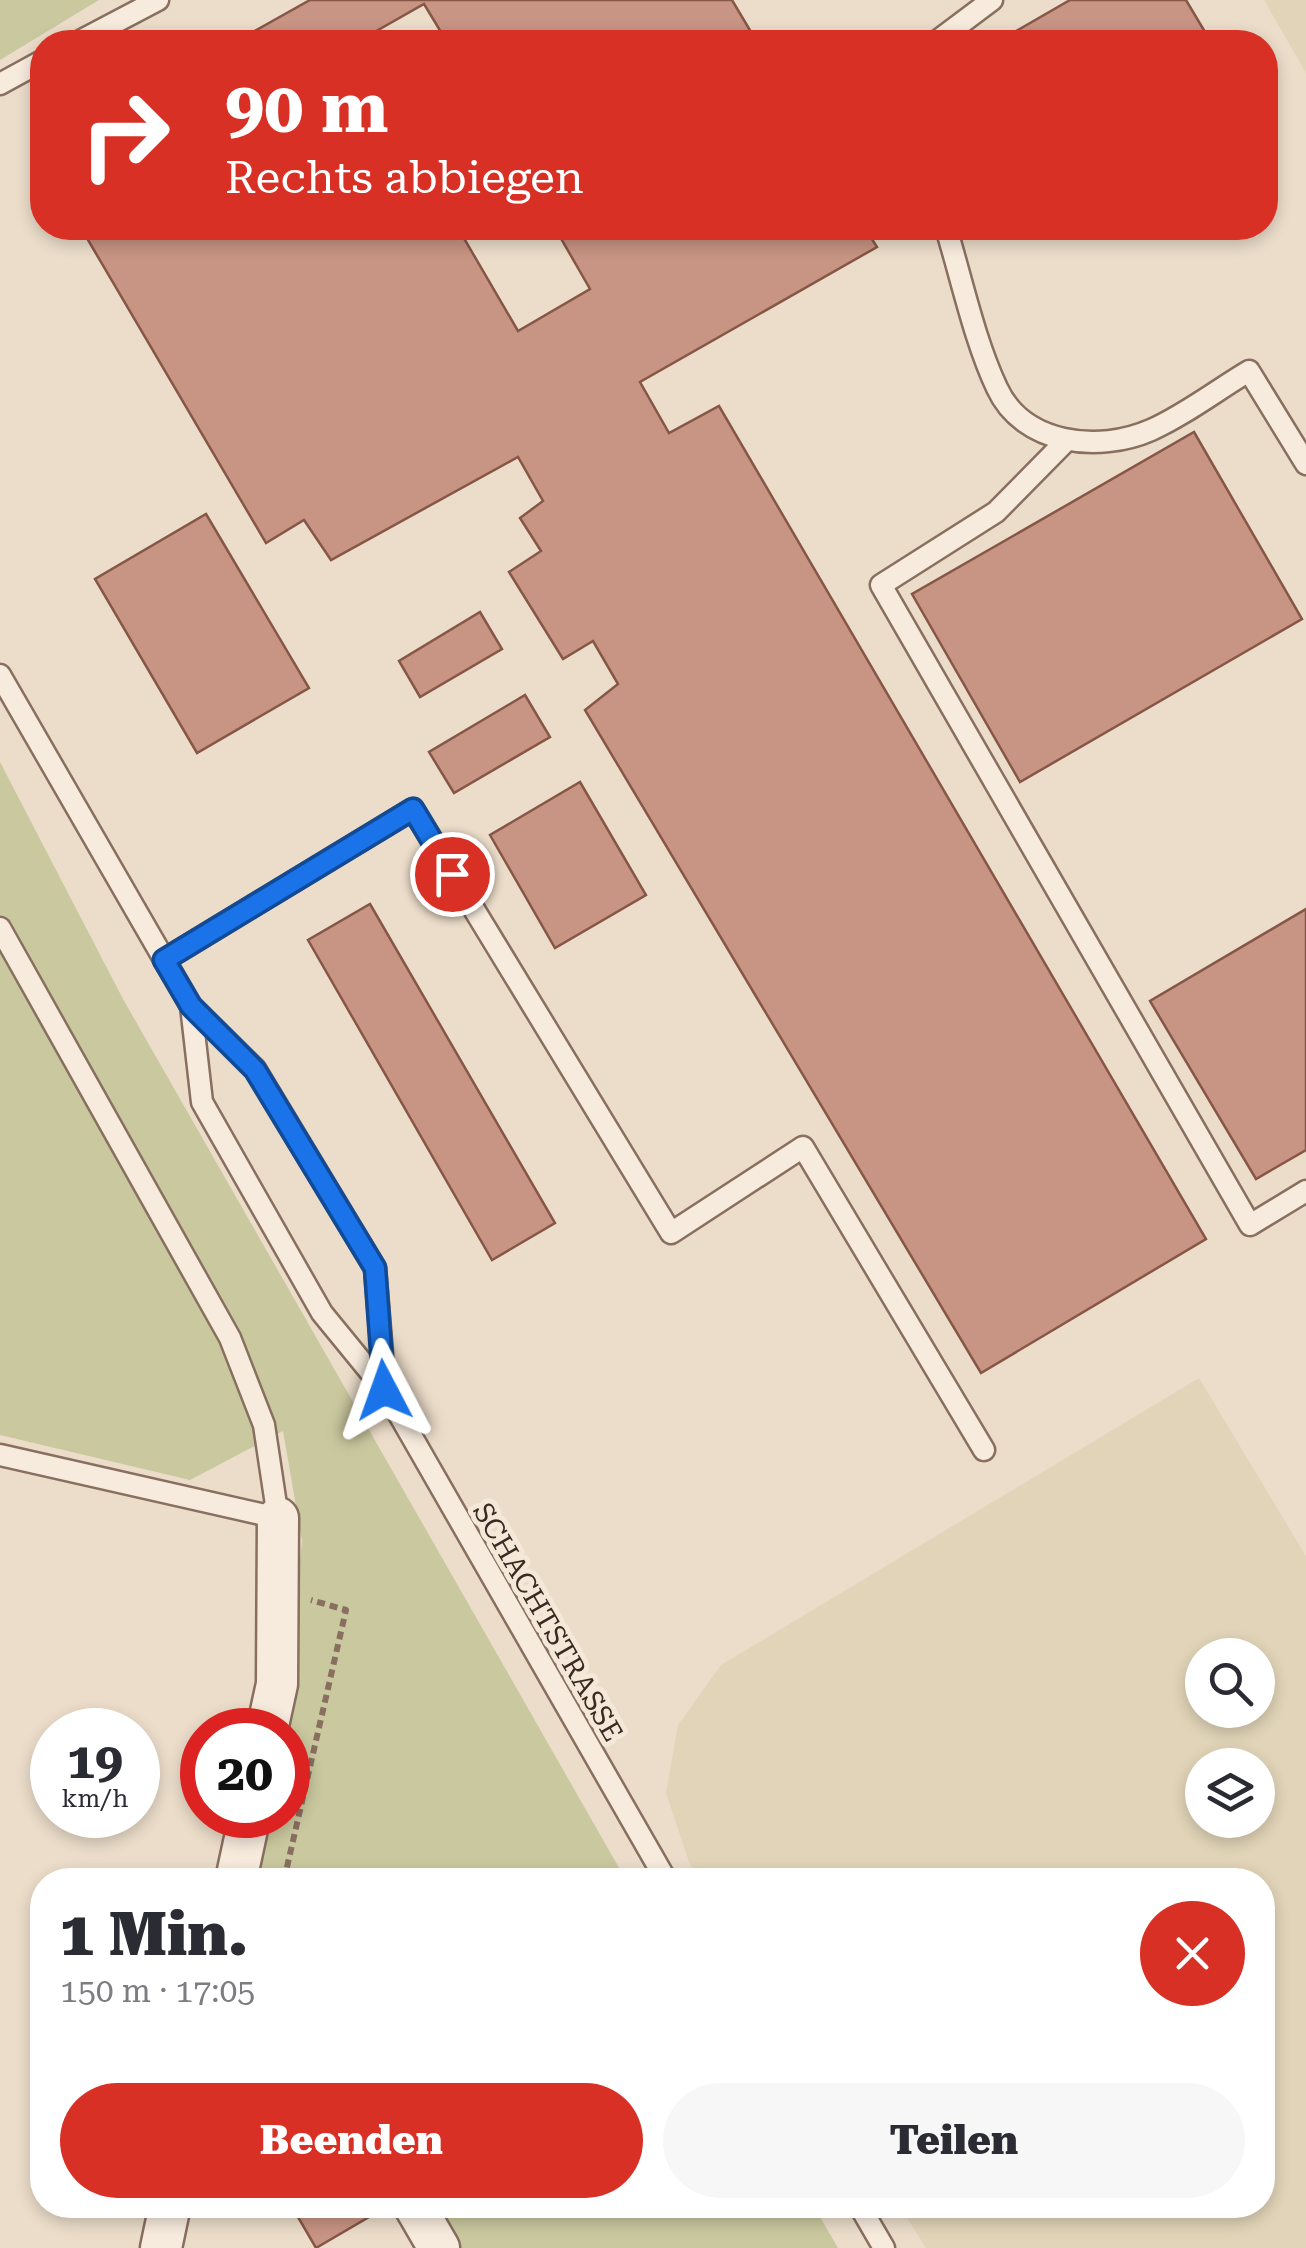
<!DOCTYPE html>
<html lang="de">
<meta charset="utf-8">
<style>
:root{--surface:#fff;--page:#f7f7f7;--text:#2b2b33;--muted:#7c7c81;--accent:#d93025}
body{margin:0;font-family:"Roboto Serif",serif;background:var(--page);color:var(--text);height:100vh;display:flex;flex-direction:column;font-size:38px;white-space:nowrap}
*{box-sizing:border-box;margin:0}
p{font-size:32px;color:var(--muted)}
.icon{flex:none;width:55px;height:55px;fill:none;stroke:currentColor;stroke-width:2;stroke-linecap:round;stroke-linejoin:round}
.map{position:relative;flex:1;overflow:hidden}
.details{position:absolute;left:30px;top:1868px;width:1245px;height:350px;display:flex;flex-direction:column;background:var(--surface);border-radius:40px;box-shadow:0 5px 15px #0003}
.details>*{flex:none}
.banner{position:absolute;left:30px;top:30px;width:1248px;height:210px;border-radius:40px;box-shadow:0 5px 15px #0003;background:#d93025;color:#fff;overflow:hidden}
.tools{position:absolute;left:1185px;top:1638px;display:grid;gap:20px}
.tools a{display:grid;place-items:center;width:90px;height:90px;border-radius:50%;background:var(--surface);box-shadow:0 5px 15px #0003;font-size:50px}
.speed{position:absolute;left:30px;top:1708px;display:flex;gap:20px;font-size:50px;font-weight:700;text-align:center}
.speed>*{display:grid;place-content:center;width:130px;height:130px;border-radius:50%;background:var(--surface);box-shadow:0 5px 15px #0003;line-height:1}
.speed small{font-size:25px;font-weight:400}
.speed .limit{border:15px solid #d22;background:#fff;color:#111}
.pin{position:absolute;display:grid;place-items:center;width:85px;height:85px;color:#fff;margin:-42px;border:5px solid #fff;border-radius:50%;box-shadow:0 2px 10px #0007}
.me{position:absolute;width:110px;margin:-55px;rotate:356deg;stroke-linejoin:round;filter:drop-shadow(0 0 8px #0008)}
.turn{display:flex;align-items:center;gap:35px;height:210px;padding:0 30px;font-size:45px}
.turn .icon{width:130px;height:130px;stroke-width:2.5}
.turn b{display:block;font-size:70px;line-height:85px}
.round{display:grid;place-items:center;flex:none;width:105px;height:105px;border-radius:52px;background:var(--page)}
.headline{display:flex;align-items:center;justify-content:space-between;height:170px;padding:0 30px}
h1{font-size:60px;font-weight:800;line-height:75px}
.cta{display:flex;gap:20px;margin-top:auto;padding:20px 30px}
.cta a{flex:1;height:115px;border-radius:60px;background:var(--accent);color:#fff;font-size:40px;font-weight:800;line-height:115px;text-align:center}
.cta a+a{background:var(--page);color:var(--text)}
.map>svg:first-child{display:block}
.farmland{fill:#e1d4b8;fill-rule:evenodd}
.green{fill:#cac89e}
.building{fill:#c89483;stroke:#865647;stroke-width:2.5}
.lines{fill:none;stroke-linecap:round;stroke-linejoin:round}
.lane-casing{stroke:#886f5f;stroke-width:25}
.street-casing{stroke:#886f5f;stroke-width:45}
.path{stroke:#886f5f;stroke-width:6;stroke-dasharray:8 5;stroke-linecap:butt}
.lane{stroke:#f7ebdd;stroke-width:20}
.street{stroke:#f7ebdd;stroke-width:40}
.route-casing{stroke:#114b97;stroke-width:25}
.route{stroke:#1a73e8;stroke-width:18}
.labels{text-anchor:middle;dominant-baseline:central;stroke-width:10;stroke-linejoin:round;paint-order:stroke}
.street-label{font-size:28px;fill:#3a2a22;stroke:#f4e8d9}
</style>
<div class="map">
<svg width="1306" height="2248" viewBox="0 0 1306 2248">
<rect width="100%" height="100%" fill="#ecddca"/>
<g class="farmland">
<path d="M1264 0H1306V73Z"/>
<path d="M1199 1378 1306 1556V2248H926L899 2205H1262V1880H700L689 1862 666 1793 678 1725 721 1665ZM1202 1655H1258V1710H1202ZM1202 1765H1258V1820H1202Z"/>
</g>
<g class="green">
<path d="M0 0H99L0 60Z"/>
<path d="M0 762 123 999 626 1880H258L269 1815H288V1730H280L302 1541 283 1431 190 1480 0 1435Z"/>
<path d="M426 2205H813L838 2248H451Z"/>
</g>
<g class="building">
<path d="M310 0H732L757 42H447L424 4 357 42H235Z"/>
<path d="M1070 0H1186L1211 42H997Z"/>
<path d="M81 228H458L518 331 590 289 555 228H865L877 247 640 382 669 433 719 406 1206 1239 981 1373 585 710 618 684 593 641 563 659 509 572 541 551 520 518 543 501 518 457 331 560 304 520 266 543Z"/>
<path d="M1194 432 1302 619 1020 782 912 594Z"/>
<path d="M206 514 309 688 197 753 95 579Z"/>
<path d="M480 612 502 649 420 697 399 661Z"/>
<path d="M525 695 550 737 454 793 429 752Z"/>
<path d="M580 782 646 895 555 948 490 835Z"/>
<path d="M370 904 555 1223 492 1260 308 940Z"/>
<path d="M1306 909V1150L1256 1179 1150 1001Z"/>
<path d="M291 2205H368L374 2214 316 2248Z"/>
</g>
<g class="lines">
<defs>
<g id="lane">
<path d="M78 42 158 0"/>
<path d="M936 42 992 0"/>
<path d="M0 84 42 61"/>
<path d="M946 228C962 280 974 339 997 388 1023 445 1099 453 1151 430 1185 415 1217 390 1249 371L1306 464"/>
<path d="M1066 441 996 512 881 585 1250 1225 1306 1191"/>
<path d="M0 675 191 1006 255 1069 375 1268 385 1390"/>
<path d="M0 928 230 1338 264 1425 278 1518 0 1455"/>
<path d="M164 960 413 809 671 1233 803 1147 984 1450"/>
<path d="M191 1006 202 1102 322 1313 385 1390 666 1880"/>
<path d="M859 2205 884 2248"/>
</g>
<g id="street">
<path d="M267 1730 277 1684 278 1518"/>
<path d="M236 1880 250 1815"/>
<path d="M414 2205 439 2248"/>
<path d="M161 2248 170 2205"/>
</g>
</defs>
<use href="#lane" class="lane-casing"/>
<use href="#street" class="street-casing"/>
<path class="path" d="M284 1880 346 1610 311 1600"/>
<use href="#lane" class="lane"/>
<use href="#street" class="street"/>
</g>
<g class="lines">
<defs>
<path id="route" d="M384 1390 375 1268 255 1070 191 1006 164 960 413 809 452 874"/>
</defs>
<use href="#route" class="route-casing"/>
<use href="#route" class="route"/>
</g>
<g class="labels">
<g class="street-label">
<text transform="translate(548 1622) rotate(60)">SCHACHTSTRASSE</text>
</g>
</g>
</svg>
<div class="tools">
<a><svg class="icon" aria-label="search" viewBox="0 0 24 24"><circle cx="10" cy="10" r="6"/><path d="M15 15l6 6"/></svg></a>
<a><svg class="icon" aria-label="layers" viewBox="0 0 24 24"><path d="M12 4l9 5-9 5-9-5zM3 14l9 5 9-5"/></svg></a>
</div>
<div class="speed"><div>19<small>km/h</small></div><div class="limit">20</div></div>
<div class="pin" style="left:452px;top:874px;background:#d93025"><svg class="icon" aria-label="arrive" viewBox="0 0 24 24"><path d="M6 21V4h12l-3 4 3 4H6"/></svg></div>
<svg class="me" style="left:384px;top:1390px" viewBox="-20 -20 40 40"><path d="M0-17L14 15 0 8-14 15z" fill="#1a73e8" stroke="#fff" stroke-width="4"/></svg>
<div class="banner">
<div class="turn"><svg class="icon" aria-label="right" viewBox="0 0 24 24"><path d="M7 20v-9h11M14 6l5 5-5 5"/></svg><div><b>90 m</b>Rechts abbiegen</div></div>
</div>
<section class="details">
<div class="headline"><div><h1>1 Min.</h1><p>150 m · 17:05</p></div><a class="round" style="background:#d93025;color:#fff"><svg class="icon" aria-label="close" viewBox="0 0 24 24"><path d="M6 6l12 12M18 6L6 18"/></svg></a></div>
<div class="cta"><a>Beenden</a><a>Teilen</a></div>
</section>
</div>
